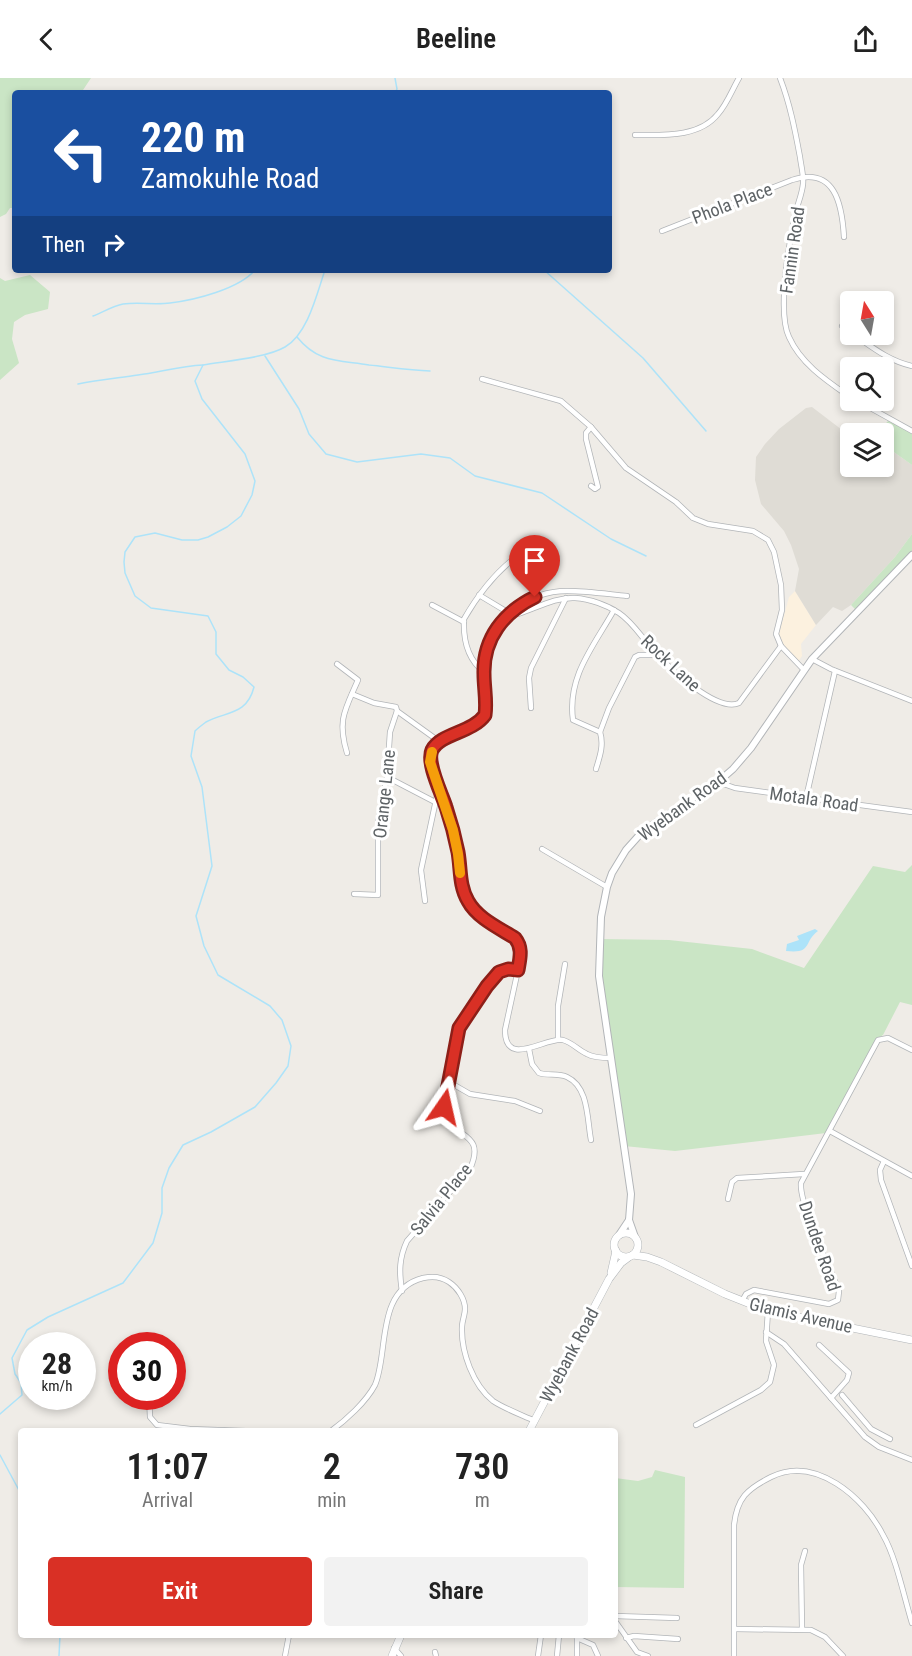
<!DOCTYPE html>
<style>
:root{--surface:#fff;--page:#f2f2f2;--text:#222;--muted:#767676;--accent:#d93025}
body{margin:0;font-family:"Roboto Condensed",sans-serif;background:var(--page);color:var(--text);height:100vh;display:flex;flex-direction:column;font-size:22px;white-space:nowrap}
*{box-sizing:border-box;margin:0}
p{font-size:20px;color:var(--muted)}
.icon{flex:none;width:33px;height:33px;fill:none;stroke:currentColor;stroke-width:2;stroke-linecap:round;stroke-linejoin:round}
.map{position:relative;flex:1;overflow:hidden}
.panel{position:absolute;left:18px;top:1350px;width:600px;height:210px;display:flex;flex-direction:column;background:var(--surface);border-radius:6px;box-shadow:0 3px 9px #0003}
.panel>*{flex:none}
.hud{position:absolute;left:12px;top:12px;width:600px;height:183px;border-radius:6px;box-shadow:0 3px 9px #0003;background:#1a4fa0;color:#fff;overflow:hidden}
.needle{width:39px;rotate:349deg}
.fabs{position:absolute;left:840px;top:213px;display:grid;gap:12px}
.fabs a{display:grid;place-items:center;width:54px;height:54px;border-radius:6px;background:var(--surface);box-shadow:0 3px 9px #0003;font-size:30px}
.speed{position:absolute;left:18px;top:1254px;display:flex;gap:12px;font-size:30px;font-weight:700;text-align:center}
.speed>*{display:grid;place-content:center;width:78px;height:78px;border-radius:50%;background:var(--surface);box-shadow:0 3px 9px #0003;line-height:1}
.speed small{font-size:15px;font-weight:400}
.speed .limit{border:9px solid #d22;background:#fff;color:#111}
.pin{position:absolute;display:grid;place-items:center;width:51px;height:51px;color:#fff;margin:-62px -26px;border-radius:50% 50% 50% 0;rotate:-45deg;box-shadow:0 0 6px #0007}
.pin .icon{rotate:45deg}
.me{position:absolute;width:66px;margin:-33px;rotate:11deg;stroke-linejoin:round;filter:drop-shadow(0 0 4px #0008)}
.turn{display:flex;align-items:center;gap:21px;height:126px;padding:0 30px;font-size:27px}
.turn .icon{width:78px;height:78px;stroke-width:2.5}
.turn b{display:block;font-size:42px;line-height:51px}
.then{display:flex;align-items:center;height:57px;padding:0 30px;background:#0003;gap:12px;font-size:22px}
.eta{display:flex;justify-content:space-evenly;align-items:center;height:102px;text-align:center}
.eta b{font-size:36px;font-weight:600;line-height:42px}
.action{display:flex;gap:12px;margin-top:auto;padding:12px 30px}
.action a{flex:1;height:69px;border-radius:6px;background:var(--accent);color:#fff;font-size:24px;font-weight:600;line-height:69px;text-align:center}
.action a+a{background:var(--page);color:var(--text)}
header{display:flex;justify-content:space-between;align-items:center;height:78px;padding:0 30px;background:var(--surface);font-size:27px;font-weight:600}
.map>svg:first-child{display:block}
.commercial{fill:#fcf1df}
.education{fill:#dfdcd5}
.green{fill:#cae5c5}
.water{fill:#ade3f9}
.lines{fill:none;stroke-linecap:round;stroke-linejoin:round}
.stream{stroke:#ade3f9;stroke-width:1.5}
.minor-casing{stroke:#b2b5b8;stroke-width:6}
.tertiary-casing{stroke:#b2b5b8;stroke-width:8}
.secondary-casing{stroke:#b1b5b8;stroke-width:8}
.minor{stroke:#fff;stroke-width:4.5}
.tertiary{stroke:#fff;stroke-width:6}
.secondary{stroke:#fff;stroke-width:7}
.route-casing{stroke:#8d1f18;stroke-width:15}
.route{stroke:#d93025;stroke-width:10}
.slow{stroke:#f59e0b;stroke-width:10}
.labels{text-anchor:middle;dominant-baseline:central;stroke-width:6;stroke-linejoin:round;paint-order:stroke}
.street-label{font-size:18px;fill:#5e6366;stroke:#fff}
</style>
<header><svg class="icon" aria-label="back" viewBox="0 0 24 24"><path d="M15 5l-7 7 7 7"/></svg>Beeline<svg class="icon" aria-label="share" viewBox="0 0 24 24"><path d="M12 15V3M7 8l5-5 5 5M5 13v7h14v-7"/></svg></header>
<div class="map">
<svg width="912" height="1578" viewBox="0 0 912 1578">
<rect width="100%" height="100%" fill="#efece7"/>
<path class="commercial" d="M795 513 816 547 801 566 802 578 798 584 778 560 789 519Z"/>
<path class="education" d="M812 329 850 358V388H884V367L912 387V456L895 479 851 527 842 533 833 529 816 547 795 513 799 491 791 467 784 453 761 426 755 402 756 379 765 366 779 351 806 330Z"/>
<g class="green">
<path d="M0 0H91L81 15H15V130H10L6 136 0 139Z"/>
<path d="M30 197 50 214 48 231 25 237 14 244 12 261 19 285 0 302V200L5 203Z"/>
<path d="M889 342 912 353V387L884 367V356H876Z"/>
<path d="M912 456V478L858 534 851 527 895 479Z"/>
<path d="M912 787V927L900 924 883 957 877 961 826 1055 675 1073 624 1068 601 912 600 861 669 862 752 871 804 890 873 788 905 794Z"/>
<path d="M655 1392 685 1399 684 1510 615 1509V1400L638 1403 652 1399Z"/>
</g>
<path class="water" d="M815 851 818 853C803 864 813 876 786 873L787 866 799 862 797 858Z"/>
<g class="lines">
<g class="stream">
<path d="M395 0 397 11 395 15"/>
<path d="M544 192 643 280 706 353"/>
<path d="M93 238C103 234 113 228 123 226 139 224 155 227 170 225 195 222 239 211 255 192"/>
<path d="M297 259C318 285 338 282 369 287 389 289 409 292 430 293"/>
<path d="M265 278 299 331 309 356 326 376 357 384 421 376 450 380 475 398 542 415 611 461 646 478"/>
<path d="M78 306C98 302 118 300 138 297 160 294 181 288 203 287"/>
<path d="M0 1336 22 1317 21 1305 15 1296 12 1280 27 1252 48 1239 123 1205 153 1165 162 1135V1110L169 1090 183 1067 211 1054 255 1029 276 1005 288 988 291 968 282 942 270 928 218 897 204 868 196 838 212 788 202 709 191 678 195 653C198 650 202 647 206 644 227 633 247 637 254 609L243 599 229 592 216 576V554L208 538 151 530 135 518 125 495 124 484 125 474 135 459 155 455 182 462H198L208 459 227 449 241 438 252 417 255 403 245 376 202 321 195 303 203 287C226 283 266 280 285 269 308 256 317 215 325 192"/>
<path d="M0 1377 21 1416"/>
<path d="M59 1578 60 1557"/>
</g>
<defs>
<g id="minor">
<path d="M780 0C790 26 795 52 800 79 801 88 804 98 803 106 802 117 797 127 795 137 789 165 777 234 789 259 801 286 827 303 850 319"/>
<path d="M635 57C662 57 699 60 718 36 727 26 732 12 739 0"/>
<path d="M662 153 792 102C835 88 842 126 844 159"/>
<path d="M842 248 850 255"/>
<path d="M853 256C872 269 889 283 912 288"/>
<path d="M482 301 561 323 591 349 626 390 676 424 693 440 708 446 753 453 768 462 774 474 781 507 782 532 776 556 781 568"/>
<path d="M856 322 912 353"/>
<path d="M591 408 595 411 598 409 586 361V355L591 349"/>
<path d="M479 517 509 535 518 536C537 530 555 519 575 520 590 521 607 527 619 535 634 545 643 562 656 575 670 591 718 635 739 625L781 568 804 592"/>
<path d="M432 527 464 544"/>
<path d="M812 581 831 591 912 623"/>
<path d="M337 586 358 602C345 632 337 642 347 675"/>
<path d="M484 594C467 581 463 562 464 541 479 515 499 490 523 474"/>
<path d="M352 616 374 625 396 629 397 633 390 654 387 699 378 743V817L354 816"/>
<path d="M531 630 529 600 531 590 566 520"/>
<path d="M397 633 440 664"/>
<path d="M600 654 609 630 635 579 639 577H657"/>
<path d="M596 691C600 678 604 667 600 654L573 642C567 598 594 568 614 532"/>
<path d="M387 699 435 724"/>
<path d="M718 704 735 710 912 734"/>
<path d="M806 720 835 593"/>
<path d="M542 771 607 809"/>
<path d="M425 823 421 792 439 708"/>
<path d="M558 961V928L565 886"/>
<path d="M529 971 532 986 539 995C548 998 558 995 567 999 589 1009 587 1042 591 1062"/>
<path d="M611 980C603 980 594 980 587 976 578 972 573 965 563 962 545 959 505 991 505 952L521 878 519 867 515 860C499 850 477 840 468 823 459 807 461 791 458 774 455 759 451 744 446 729 442 716 425 686 432 672 442 655 472 655 485 637 488 617 482 597 486 577 494 539 529 513 567 513 587 513 607 516 627 518"/>
<path d="M449 1004 470 1016 515 1023 540 1033"/>
<path d="M830 1053 912 1098"/>
<path d="M884 1083 880 1092 881 1102 912 1188"/>
<path d="M728 1121 732 1104 737 1100 804 1096"/>
<path d="M402 1213C399 1194 399 1180 407 1163L470 1091C487 1053 452 1061 445 1035 442 1024 447 1014 449 1003 452 988 452 973 457 958 460 945 489 900 500 894 506 890 512 891 518 892"/>
<path d="M742 1223 746 1216 754 1212 829 1226 838 1222 839 1213C830 1190 799 1126 801 1105L878 962 888 960 912 972"/>
<path d="M766 1254 784 1266 865 1359 879 1369 912 1382"/>
<path d="M819 1267 849 1295 847 1302 831 1320"/>
<path d="M842 1317 871 1351 890 1361"/>
<path d="M149 1318 150 1339 157 1347 190 1351 246 1353"/>
<path d="M696 1347 761 1312 770 1304 774 1287 766 1263 768 1233"/>
<path d="M274 1353H294"/>
<path d="M331 1353C346 1342 366 1324 375 1307 389 1275 375 1212 423 1200 432 1198 442 1199 449 1204 458 1210 465 1221 465 1231 465 1237 462 1243 462 1249 461 1274 473 1307 493 1323 505 1331 522 1337 535 1343"/>
<path d="M615 1538 677 1540"/>
<path d="M615 1543 637 1574 648 1578"/>
<path d="M735 1551 811 1552 825 1559 843 1578"/>
<path d="M802 1551 801 1487 805 1473"/>
<path d="M577 1560 593 1567 598 1578"/>
<path d="M626 1560 634 1558 678 1561"/>
<path d="M394 1570 401 1578"/>
<path d="M435 1574 436 1578"/>
<path d="M285 1578 289 1557"/>
<path d="M538 1578 541 1557"/>
<path d="M557 1578 559 1557"/>
<path d="M577 1578V1557"/>
<path d="M734 1578V1447C737 1420 747 1411 771 1399 815 1377 864 1419 883 1457 896 1479 904 1519 912 1545"/>
</g>
<g id="tertiary">
<path d="M629 1142 635 1159"/>
<path d="M619 1157 629 1142 631 1116 599 898 601 839 607 809 612 795 626 772 643 753 718 704 733 691 751 670 812 581 912 477"/>
</g>
<g id="secondary">
<circle cx="626" cy="1167" r="12"/>
<path d="M633 1177 647 1179 661 1184 725 1216 768 1233 912 1262"/>
<path d="M611 1195 616 1173"/>
<path d="M529 1353 609 1201 621 1185 629 1179"/>
<path d="M392 1578 401 1557"/>
</g>
</defs>
<use href="#minor" class="minor-casing"/>
<use href="#tertiary" class="tertiary-casing"/>
<use href="#secondary" class="secondary-casing"/>
<use href="#minor" class="minor"/>
<use href="#tertiary" class="tertiary"/>
<use href="#secondary" class="secondary"/>
</g>
<g class="lines">
<defs>
<path id="route" d="M444 1029 459 950 487 908 499 894 508 891 518 892C520 880 523 870 515 860 499 850 477 840 468 823 459 808 461 791 458 774 455 759 451 744 446 729 442 716 426 685 432 672 441 655 472 655 485 637 487 623 484 610 484 596 483 560 504 534 535 519"/>
</defs>
<use href="#route" class="route-casing"/>
<use href="#route" class="route"/>
<path class="slow" d="M432 674 430 684 453 752 458 776 460 795"/>
</g>
<g class="labels">
<g class="street-label">
<text transform="translate(732 125) rotate(-21)">Phola Place</text>
<text transform="translate(792 172) rotate(-82)">Fannin Road</text>
<text transform="translate(671 585) rotate(43)">Rock Lane</text>
<text transform="translate(384 716) rotate(-84)">Orange Lane</text>
<text transform="translate(814 721) rotate(8)">Motala Road</text>
<text transform="translate(682 728) rotate(-36)">Wyebank Road</text>
<text transform="translate(441 1121) rotate(-51)">Salvia Place</text>
<text transform="translate(820 1168) rotate(71)">Dundee Road</text>
<text transform="translate(801 1237) rotate(13)">Glamis Avenue</text>
<text transform="translate(569 1277) rotate(-62)">Wyebank Road</text>
</g>
</g>
</svg>
<div class="fabs">
<a><svg class="needle" viewBox="-14 -14 28 28"><path d="M0-13l5 13h-10z" fill="#e53935"/><path d="M0 13l5-13h-10z" fill="#767676"/></svg></a>
<a><svg class="icon" aria-label="search" viewBox="0 0 24 24"><circle cx="10" cy="10" r="6"/><path d="M15 15l6 6"/></svg></a>
<a><svg class="icon" aria-label="layers" viewBox="0 0 24 24"><path d="M12 4l9 5-9 5-9-5zM3 14l9 5 9-5"/></svg></a>
</div>
<div class="speed"><div>28<small>km/h</small></div><div class="limit">30</div></div>
<div class="pin" style="left:535px;top:519px;background:#d93025"><svg class="icon" aria-label="arrive" viewBox="0 0 24 24"><path d="M6 21V4h12l-3 4 3 4H6"/></svg></div>
<svg class="me" style="left:444px;top:1029px" viewBox="-20 -20 40 40"><path d="M0-17L14 15 0 8-14 15z" fill="#d93025" stroke="#fff" stroke-width="4"/></svg>
<div class="hud">
<div class="turn"><svg class="icon" aria-label="left" viewBox="0 0 24 24"><path d="M17 20v-9H6M10 6l-5 5 5 5"/></svg><div><b>220 m</b>Zamokuhle Road</div></div>
<div class="then">Then<svg class="icon" aria-label="right" viewBox="0 0 24 24"><path d="M7 20v-9h11M14 6l5 5-5 5"/></svg></div>
</div>
<section class="panel">
<div class="eta">
<div><b>11:07</b><p>Arrival</p></div>
<div><b>2</b><p>min</p></div>
<div><b>730</b><p>m</p></div>
</div>
<div class="action"><a>Exit</a><a>Share</a></div>
</section>
</div>
